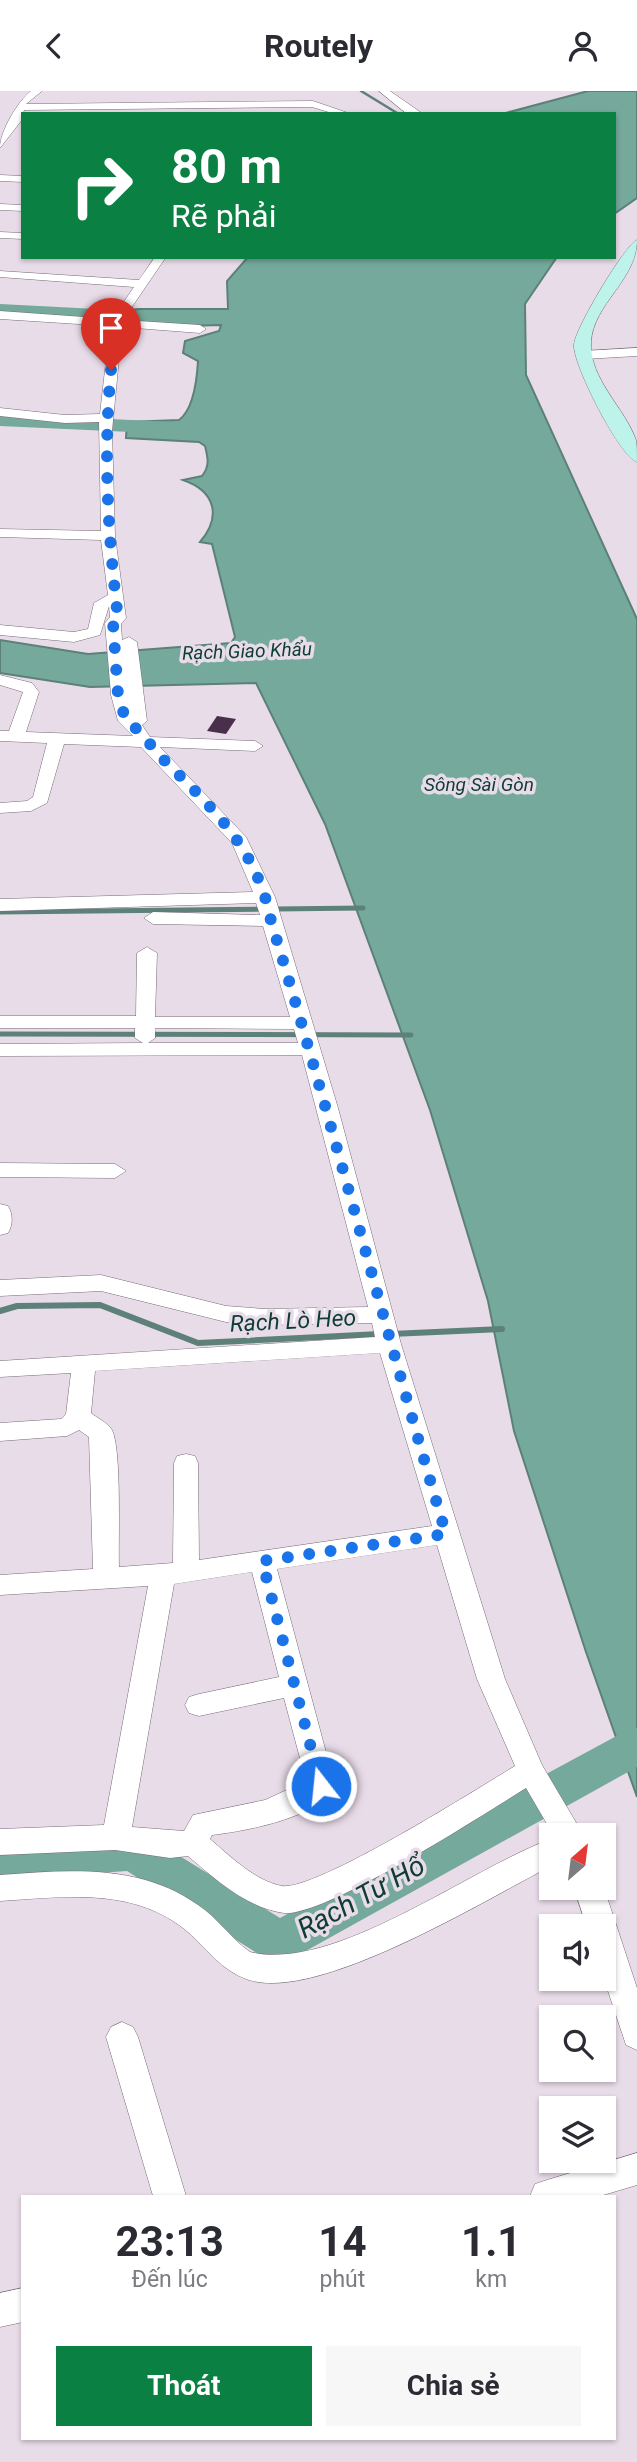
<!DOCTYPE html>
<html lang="vi">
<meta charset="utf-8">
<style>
:root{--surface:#fff;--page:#f7f7f7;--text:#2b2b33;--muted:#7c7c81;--accent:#0b8043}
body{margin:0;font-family:Roboto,sans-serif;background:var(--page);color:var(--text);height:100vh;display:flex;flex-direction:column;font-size:26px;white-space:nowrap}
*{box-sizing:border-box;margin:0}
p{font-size:23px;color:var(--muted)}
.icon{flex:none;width:38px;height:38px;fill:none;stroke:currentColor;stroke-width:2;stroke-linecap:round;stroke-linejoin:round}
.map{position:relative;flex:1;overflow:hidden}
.panel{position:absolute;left:21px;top:2104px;width:595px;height:245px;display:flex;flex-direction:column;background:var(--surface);border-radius:0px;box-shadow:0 2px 5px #0004}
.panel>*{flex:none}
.banner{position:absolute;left:21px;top:21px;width:595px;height:147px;border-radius:0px;box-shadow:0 2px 5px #0004;background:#0b8043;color:#fff;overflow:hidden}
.needle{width:46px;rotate:28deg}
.controls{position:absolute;left:539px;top:1732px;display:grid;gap:14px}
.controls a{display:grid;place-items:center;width:77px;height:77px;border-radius:0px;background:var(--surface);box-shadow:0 2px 5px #0004;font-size:35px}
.pin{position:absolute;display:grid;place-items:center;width:60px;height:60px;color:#fff;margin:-72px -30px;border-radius:50% 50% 50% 0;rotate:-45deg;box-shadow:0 0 7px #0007}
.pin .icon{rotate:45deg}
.me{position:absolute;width:77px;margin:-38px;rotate:344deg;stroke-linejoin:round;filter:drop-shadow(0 0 5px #0008)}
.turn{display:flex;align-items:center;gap:24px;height:147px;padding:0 35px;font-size:32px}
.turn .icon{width:91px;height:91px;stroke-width:2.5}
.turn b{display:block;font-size:49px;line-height:60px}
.eta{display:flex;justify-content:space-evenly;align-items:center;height:119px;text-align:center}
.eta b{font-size:42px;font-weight:700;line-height:49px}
.cta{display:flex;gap:14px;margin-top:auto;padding:14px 35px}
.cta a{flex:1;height:80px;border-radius:0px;background:var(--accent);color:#fff;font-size:28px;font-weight:700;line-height:80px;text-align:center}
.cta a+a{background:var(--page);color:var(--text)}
header{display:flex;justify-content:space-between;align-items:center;height:91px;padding:0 35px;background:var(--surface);font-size:32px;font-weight:700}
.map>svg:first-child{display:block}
.water{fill:#75a99c;stroke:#5d8078;stroke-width:2}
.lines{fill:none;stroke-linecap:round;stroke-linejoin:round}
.stream-far2{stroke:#5d8078;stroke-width:2.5}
.stream-far1{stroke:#5d8078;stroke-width:5}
.stream{stroke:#5d8078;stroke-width:6}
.river{fill:#75a99c;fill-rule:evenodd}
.building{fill:#492f4b}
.street-casing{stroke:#766b77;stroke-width:1}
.secondary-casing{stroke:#766b77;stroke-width:1}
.street{fill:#fff;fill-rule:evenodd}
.secondary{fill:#bdf3ea;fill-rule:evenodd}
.route{stroke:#1a73e8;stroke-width:12;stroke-dasharray:0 21.6}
.labels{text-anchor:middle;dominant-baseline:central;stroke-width:7;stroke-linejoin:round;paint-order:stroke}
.far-water-label{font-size:19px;font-style:italic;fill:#0d3d34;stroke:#e9dce9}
.water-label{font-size:23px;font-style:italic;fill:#0d3d34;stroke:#e9dce9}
.near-water-label{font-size:28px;font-style:italic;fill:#0d3d34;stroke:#e9dce9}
</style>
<header><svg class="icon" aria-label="back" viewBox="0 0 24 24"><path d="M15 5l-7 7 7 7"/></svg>Routely<svg class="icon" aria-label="person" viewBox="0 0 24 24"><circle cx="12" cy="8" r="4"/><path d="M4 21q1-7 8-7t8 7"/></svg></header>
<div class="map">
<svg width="637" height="2371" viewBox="0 0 637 2371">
<rect width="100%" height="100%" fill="#e9dce9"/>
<g class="water">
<path d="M588 0H637V107L614 123V23H502Z"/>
<path d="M248 166H557L525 213 526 284 637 528V1706L586 1561 514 1340 488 1210 430 1019 325 733 256 592 90 596 0 582V549L88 563 231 552 235 546 212 453 200 451C222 425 215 400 183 389L202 385C210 375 208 367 205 355L199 351 126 347 127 331 179 329C194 318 197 287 198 270L183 262 185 250 219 240 221 234 184 235 125 229 131 219 139 218H228L227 190Z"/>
</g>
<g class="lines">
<path class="stream-far2" d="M361 0 397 22"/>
<g class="stream-far1">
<path d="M0 821 363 817"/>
<path d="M0 943 411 944"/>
</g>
<g class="stream">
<path d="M0 1220 17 1215 100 1214 198 1252 380 1243"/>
<path d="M391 1243 502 1238"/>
</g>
<g class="river">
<path d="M0 213 175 222 184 228 175 234 0 223Z"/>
<path d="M0 323 175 331 185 337 175 343 0 335Z"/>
<path d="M637 1637V1676L295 1866 279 1872 263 1866 127 1780 0 1789V1749L133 1740 149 1746 280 1827 622 1642Z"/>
</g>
</g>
<path class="building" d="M217 625 236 628 226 643 207 640Z"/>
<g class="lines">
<defs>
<g id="street">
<path d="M31 0H42L26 13 313 10 351 23H335L312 16 24 19 21 30 0 57C0 40 18 10 31 0Z"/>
<path d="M379 0H390L423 23H407Z"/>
<path d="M0 84 23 85V91L0 90Z"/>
<path d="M0 113 23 114V120L0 119Z"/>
<path d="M0 141 23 142V148L0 147Z"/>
<path d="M155 166H166L123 229 200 234 206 238 200 242 122 236 112 340 115 445 126 527 121 533 122 549 129 546 137 551 147 630 142 634 150 646 255 650 263 655 255 660 160 656 246 746 275 806 338 1017 401 1253 505 1588 542 1674 584 1745H554L526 1697C484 1723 325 1826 284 1822 247 1817 215 1788 188 1765L170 1767 115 1759 0 1764V1738L104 1734 148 1495 0 1504V1484L93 1478 89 1346 79 1339 67 1345 0 1350V1332L61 1328 66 1323 71 1282 0 1286V1270L375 1246 372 1232 265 1234 226 1231 101 1200 0 1205V1189L101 1184 226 1215 265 1218 368 1216 302 964 0 965V953L143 952 135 947V937H0V925H136L137 862 147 856 157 862 155 926H290L263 835 153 833 144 827 153 821 260 824 256 812 0 820V808L253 801 232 752 141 656 64 653 47 712 31 720 0 722V712L27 710 33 706 47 652 0 650V640H9L23 601 0 594V584L32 592 39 601 26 641 133 645 118 630 111 604 105 532 110 526 109 515 100 544 74 551 0 544V534L74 541 88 538 94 512 108 504 101 449 0 446V438L101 440 99 331 65 332 0 325V317L65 324 100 323 110 235 0 228V220L112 228 134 196 0 186V180L139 189ZM155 937 294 938 298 952H148L155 947ZM380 1262 432 1435 199 1469 198 1372 195 1365 186 1363 177 1365 174 1372 173 1472 119 1476C118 1449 122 1360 112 1339 108 1332 97 1327 91 1322L95 1280ZM437 1454 477 1588 515 1675C477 1698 316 1800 282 1795 255 1790 230 1765 210 1748L212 1744C245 1740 320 1727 335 1695L277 1478ZM252 1481 279 1586 199 1603 189 1606 185 1614 189 1622 199 1625 284 1607 306 1690 265 1709 193 1724 184 1740 132 1736 174 1493Z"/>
<path d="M637 257V265L584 268 578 264 584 260Z"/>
<path d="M0 1072 115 1073 126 1080 115 1087 0 1086Z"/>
<path d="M0 1113 8 1115C13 1123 13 1134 8 1142L0 1144Z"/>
<path d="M551 1748V1775C485 1809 319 1911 249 1889 219 1879 207 1856 183 1837 130 1796 63 1806 0 1810V1784C68 1779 139 1772 198 1814 218 1827 231 1848 250 1861 334 1882 469 1778 551 1748Z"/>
<path d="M574 1797H604L637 1897V1959L626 1954 604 1888V1836H587Z"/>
<path d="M122 1931 133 1936 138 1946 186 2105H153L106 1946 111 1936Z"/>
<path d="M637 2062V2094L600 2105H530L535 2093 547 2089Z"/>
<path d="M23 2197V2231L0 2236V2202Z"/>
</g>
<path id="secondary" d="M637 149C637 189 593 213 591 251 589 288 625 317 636 349 637 355 637 364 637 371 620 366 573 274 574 254 574 239 626 152 637 149Z"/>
</defs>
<use href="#street" class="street-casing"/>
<use href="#secondary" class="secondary-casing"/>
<use href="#street" class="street"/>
<use href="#secondary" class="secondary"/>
</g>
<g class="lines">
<path class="route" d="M111 279C103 363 108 444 118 527L113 532 118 604 126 630C139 637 150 654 160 665 211 716 257 756 271 830 333 1033 385 1239 446 1443L262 1470 321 1695"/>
</g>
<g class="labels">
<g class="far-water-label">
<text transform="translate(247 560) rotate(-2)">Rạch Giao Khẩu</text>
<text x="479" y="693">Sông Sài Gòn</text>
</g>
<g class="water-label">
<text transform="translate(293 1230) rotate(-3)">Rạch Lò Heo</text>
</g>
<g class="near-water-label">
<text transform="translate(361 1806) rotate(-29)">Rạch Tư Hổ</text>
</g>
</g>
</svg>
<div class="controls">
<a><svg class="needle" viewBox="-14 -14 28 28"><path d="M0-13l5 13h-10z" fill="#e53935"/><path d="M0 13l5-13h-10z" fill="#7c7c81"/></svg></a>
<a><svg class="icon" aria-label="sound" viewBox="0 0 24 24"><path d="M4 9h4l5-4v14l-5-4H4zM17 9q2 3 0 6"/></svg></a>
<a><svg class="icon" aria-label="search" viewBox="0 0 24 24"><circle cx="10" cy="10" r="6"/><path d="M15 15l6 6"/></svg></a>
<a><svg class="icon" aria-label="layers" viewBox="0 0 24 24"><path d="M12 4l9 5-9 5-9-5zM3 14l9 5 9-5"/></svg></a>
</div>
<div class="pin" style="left:111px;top:279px;background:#d93025"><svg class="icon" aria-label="arrive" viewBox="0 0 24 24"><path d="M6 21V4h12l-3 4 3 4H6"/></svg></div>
<svg class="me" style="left:321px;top:1695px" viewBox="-20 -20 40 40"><circle r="17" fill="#1a73e8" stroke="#fff" stroke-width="3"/><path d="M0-11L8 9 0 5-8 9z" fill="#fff"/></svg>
<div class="banner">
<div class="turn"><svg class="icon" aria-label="right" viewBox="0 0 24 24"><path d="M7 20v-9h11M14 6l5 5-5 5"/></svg><div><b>80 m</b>Rẽ phải</div></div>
</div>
<section class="panel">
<div class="eta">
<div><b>23:13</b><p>Đến lúc</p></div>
<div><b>14</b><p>phút</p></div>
<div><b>1.1</b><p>km</p></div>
</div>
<div class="cta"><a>Thoát</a><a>Chia sẻ</a></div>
</section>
</div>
